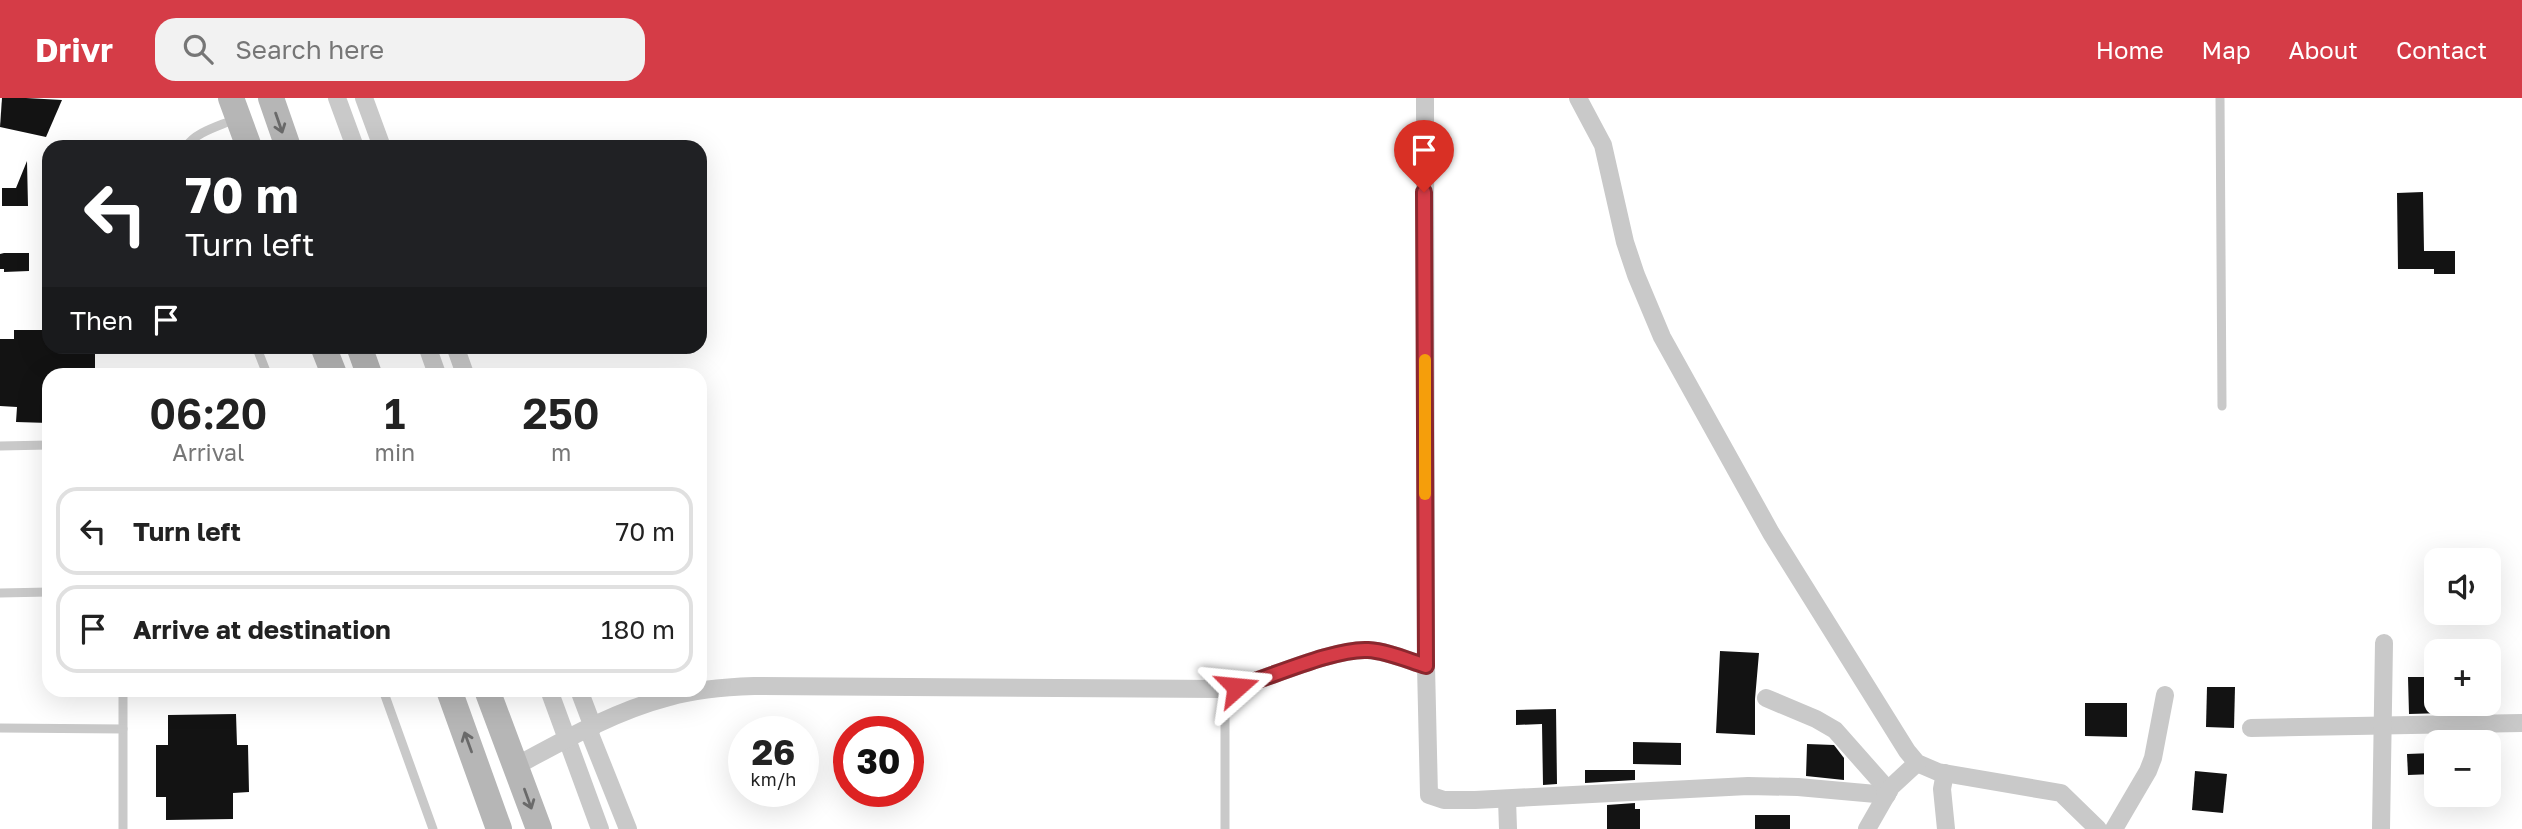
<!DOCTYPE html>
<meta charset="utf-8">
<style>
:root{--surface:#fff;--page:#f2f2f2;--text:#222;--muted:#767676;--line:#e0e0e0;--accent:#d53c47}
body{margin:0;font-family:"Golos Text",sans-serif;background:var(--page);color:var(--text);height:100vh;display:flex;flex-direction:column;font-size:26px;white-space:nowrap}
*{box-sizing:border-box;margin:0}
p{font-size:23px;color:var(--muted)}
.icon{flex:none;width:38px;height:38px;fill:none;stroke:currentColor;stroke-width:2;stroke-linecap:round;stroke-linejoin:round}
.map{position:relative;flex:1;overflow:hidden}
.panel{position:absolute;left:42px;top:270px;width:665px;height:329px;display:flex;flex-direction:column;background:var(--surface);border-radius:21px;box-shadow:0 7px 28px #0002}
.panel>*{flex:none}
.hud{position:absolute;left:42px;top:42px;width:665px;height:214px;border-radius:21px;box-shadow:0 7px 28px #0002;background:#202124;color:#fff;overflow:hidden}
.tools{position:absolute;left:2424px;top:450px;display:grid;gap:14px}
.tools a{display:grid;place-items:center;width:77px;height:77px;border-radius:14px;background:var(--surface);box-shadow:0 7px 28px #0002;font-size:35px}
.speed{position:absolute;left:728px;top:618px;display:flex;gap:14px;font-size:35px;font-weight:700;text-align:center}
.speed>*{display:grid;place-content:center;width:91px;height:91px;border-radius:50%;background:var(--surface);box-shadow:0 7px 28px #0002;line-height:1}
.speed small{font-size:18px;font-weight:400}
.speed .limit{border:10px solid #d22;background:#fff;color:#111}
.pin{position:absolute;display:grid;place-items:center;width:60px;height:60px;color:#fff;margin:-72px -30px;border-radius:50% 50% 50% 0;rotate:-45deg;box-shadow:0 0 7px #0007}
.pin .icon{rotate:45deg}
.me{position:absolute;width:77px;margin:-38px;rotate:72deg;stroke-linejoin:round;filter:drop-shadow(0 0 5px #0008)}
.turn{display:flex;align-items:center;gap:24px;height:147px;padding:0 28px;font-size:32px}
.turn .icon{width:91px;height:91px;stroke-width:2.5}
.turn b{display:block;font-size:49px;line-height:60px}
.then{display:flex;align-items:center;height:66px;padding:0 28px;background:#0003;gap:14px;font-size:26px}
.eta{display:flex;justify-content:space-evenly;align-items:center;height:119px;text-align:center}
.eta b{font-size:42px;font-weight:600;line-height:49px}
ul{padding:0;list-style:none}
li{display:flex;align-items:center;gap:21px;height:88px;margin:0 14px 10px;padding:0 14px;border:4px solid var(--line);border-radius:21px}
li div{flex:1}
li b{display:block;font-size:26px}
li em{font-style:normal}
header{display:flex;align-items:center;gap:42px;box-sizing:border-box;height:98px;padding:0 35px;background:var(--accent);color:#fff}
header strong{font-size:33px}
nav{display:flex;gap:38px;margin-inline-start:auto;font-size:24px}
.search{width:490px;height:63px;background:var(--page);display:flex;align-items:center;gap:18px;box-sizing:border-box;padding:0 24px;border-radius:21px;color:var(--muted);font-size:26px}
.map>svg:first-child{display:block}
.building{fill:#131313}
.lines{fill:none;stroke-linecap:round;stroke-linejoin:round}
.lane{stroke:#c9c9c9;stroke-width:9}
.street{stroke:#c9c9c9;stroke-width:18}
.secondary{stroke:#b6b6b6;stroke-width:26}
.oneway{stroke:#6a6a6a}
.route-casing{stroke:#8a272e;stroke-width:18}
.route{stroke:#d53c47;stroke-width:12}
.slow{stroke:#f59e0b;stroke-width:12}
</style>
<header>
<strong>Drivr</strong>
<div class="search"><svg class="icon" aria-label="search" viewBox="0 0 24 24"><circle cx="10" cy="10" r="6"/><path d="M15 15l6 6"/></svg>Search here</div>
<nav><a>Home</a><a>Map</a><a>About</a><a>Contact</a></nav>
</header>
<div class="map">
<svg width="2522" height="731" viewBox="0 0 2522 731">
<rect width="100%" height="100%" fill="#fff"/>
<g class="building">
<path d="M2 0H26L62 2 46 39 0 29Z"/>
<path d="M27 63 28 108H2V90H16Z"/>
<path d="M2423 94 2424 153H2455V176H2434V171H2398L2397 95Z"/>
<path d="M4 155H29V173L4 174V171H0V156Z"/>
<path d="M14 232H49V248H95V276H49V325L16 324 17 309 0 308V241H14Z"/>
<path d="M1720 553 1759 555 1755 601V637L1716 635Z"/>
<path d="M2408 579H2436V606H2444V615L2409 616Z"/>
<path d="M2207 589H2235L2234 630 2206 629Z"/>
<path d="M2085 605H2127V639L2085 638Z"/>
<path d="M1556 611 1557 686 1543 687 1542 626 1516 627V612Z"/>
<path d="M236 616 237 647H248L249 694 233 695V721L166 722V699H156V647H168V617Z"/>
<path d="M1633 644 1681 645V667L1633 666Z"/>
<path d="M1807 646 1834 647 1844 660V682L1806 678Z"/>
<path d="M2433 655 2434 676 2408 677 2407 656Z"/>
<path d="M1585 672H1635V682L1585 685Z"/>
<path d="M2195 673 2227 676 2223 715 2192 712Z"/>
<path d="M1635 705V711H1640V731H1607V707Z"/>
<rect x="1755" y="717" width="35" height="14"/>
</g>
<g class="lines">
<g class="lane">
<path d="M2220 0 2222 308"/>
<path d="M186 49C195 34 220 28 235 21"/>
<path d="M256 248 267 276"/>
<path d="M0 348 49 347"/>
<path d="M0 495 49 494"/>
<path d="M1222 591 1225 611V731"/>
<path d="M123 592V731"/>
<path d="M383 592 433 731"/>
<path d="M0 630 123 631"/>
</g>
<g class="street">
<path d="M337 0 355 49"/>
<path d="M364 0 382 49"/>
<path d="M1425 0 1426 568 1429 697 1444 702H1475L1748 688 1798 689 1887 697"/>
<path d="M1578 0 1603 47 1625 144 1636 177 1662 239 1771 435 1907 653 1917 665 1938 674 2061 695 2098 731"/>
<path d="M427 248 437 276"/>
<path d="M455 248 465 276"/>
<path d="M549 592 600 731"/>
<path d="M579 592 593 629"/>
<path d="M1766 600 1816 621 1835 632 1889 693"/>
<path d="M2251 630 2522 625"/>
<path d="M588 631 628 731"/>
<path d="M516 668C564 642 615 613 669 599 697 591 725 589 754 588L1222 591 1237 589C1271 579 1335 550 1368 552 1387 553 1407 562 1426 568"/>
<path d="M1945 675 1942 691 1946 731"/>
<path d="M1507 701 1508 731"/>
<path d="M1867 731 1891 689 1917 665"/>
<path d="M2114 731 2148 673 2153 660 2165 597"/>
<path d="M2381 731 2384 545"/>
</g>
<g class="secondary">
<path d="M231 0 249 49"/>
<path d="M271 0 288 49"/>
<path d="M323 248 334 276"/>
<path d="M359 248 369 276"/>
<path d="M449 592 499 731"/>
<path d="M487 592 539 731"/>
</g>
</g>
<defs><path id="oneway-shaft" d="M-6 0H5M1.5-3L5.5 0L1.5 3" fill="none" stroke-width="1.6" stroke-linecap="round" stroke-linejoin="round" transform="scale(1.75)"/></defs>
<g class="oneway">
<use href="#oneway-shaft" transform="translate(279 25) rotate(71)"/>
<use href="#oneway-shaft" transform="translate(468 644) rotate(-110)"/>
<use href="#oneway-shaft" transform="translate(528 701) rotate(70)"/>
</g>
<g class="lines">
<defs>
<path id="route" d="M1237 589C1271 579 1335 550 1368 552 1387 553 1407 562 1426 568L1424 94"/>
</defs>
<use href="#route" class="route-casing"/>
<use href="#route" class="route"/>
<path class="slow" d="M1425 262V396"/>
</g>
</svg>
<div class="tools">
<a><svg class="icon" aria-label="sound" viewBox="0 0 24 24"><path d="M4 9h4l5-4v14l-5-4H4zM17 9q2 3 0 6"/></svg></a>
<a>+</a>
<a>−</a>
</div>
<div class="speed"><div>26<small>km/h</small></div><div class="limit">30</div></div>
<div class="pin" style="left:1424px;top:94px;background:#d93025"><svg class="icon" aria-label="arrive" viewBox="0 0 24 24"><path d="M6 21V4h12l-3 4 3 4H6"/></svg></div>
<svg class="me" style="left:1237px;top:589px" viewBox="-20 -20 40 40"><path d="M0-17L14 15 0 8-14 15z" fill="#d53c47" stroke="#fff" stroke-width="4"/></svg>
<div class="hud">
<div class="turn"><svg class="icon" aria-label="left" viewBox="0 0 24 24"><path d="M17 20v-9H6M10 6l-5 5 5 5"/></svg><div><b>70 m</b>Turn left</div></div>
<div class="then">Then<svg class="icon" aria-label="arrive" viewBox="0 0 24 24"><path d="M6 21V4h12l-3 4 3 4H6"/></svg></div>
</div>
<section class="panel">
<div class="eta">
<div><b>06:20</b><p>Arrival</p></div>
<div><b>1</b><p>min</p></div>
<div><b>250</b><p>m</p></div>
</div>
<ul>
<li><svg class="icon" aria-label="left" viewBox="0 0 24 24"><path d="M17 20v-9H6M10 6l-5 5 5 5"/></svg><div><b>Turn left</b></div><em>70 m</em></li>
<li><svg class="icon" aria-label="arrive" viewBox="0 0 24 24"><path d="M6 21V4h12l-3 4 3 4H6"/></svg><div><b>Arrive at destination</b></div><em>180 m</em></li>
</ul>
</section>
</div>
